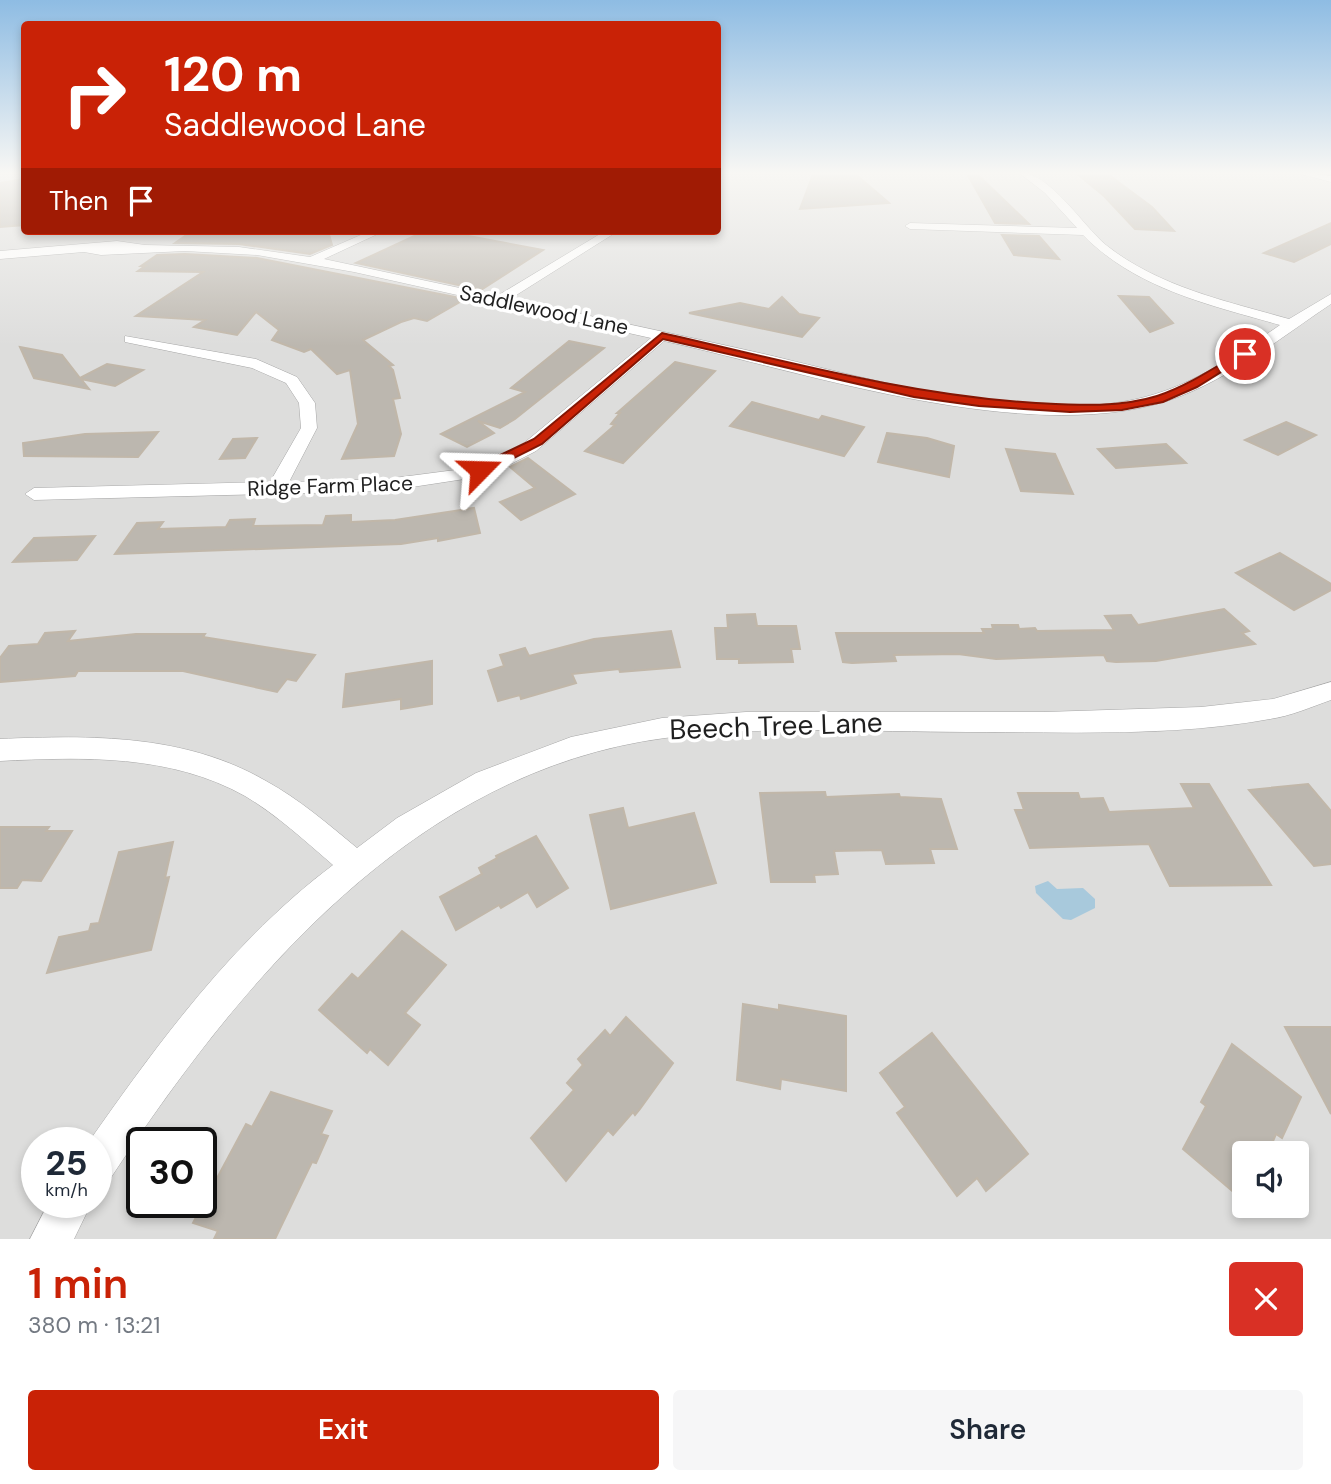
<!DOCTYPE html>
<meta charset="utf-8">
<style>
:root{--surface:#fff;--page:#f6f6f7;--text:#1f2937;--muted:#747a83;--accent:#c92206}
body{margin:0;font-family:"DM Sans",sans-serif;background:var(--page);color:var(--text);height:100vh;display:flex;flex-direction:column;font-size:26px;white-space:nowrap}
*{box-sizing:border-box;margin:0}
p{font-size:23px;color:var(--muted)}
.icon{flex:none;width:38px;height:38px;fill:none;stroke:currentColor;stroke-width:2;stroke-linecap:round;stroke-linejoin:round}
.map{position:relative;height:1239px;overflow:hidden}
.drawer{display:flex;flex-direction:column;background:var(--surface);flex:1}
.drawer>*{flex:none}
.top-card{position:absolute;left:21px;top:21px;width:700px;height:214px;border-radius:7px;box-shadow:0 4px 10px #0003;background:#c92206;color:#fff;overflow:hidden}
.controls{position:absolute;left:1232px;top:1141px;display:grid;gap:14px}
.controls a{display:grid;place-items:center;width:77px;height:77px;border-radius:7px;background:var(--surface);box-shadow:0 4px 10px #0003;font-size:35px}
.speed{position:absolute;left:21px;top:1127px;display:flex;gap:14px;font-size:35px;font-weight:700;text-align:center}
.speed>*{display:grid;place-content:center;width:91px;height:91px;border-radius:50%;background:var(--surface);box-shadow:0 4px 10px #0003;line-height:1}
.speed small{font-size:18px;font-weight:400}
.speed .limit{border:4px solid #111;border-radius:10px;background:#fff;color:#111}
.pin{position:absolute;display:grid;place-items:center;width:60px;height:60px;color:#fff;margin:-30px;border:4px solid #fff;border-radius:50%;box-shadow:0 2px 7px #0007}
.me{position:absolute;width:77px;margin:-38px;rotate:68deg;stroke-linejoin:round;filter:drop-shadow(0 0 5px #0008)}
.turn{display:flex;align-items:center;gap:24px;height:147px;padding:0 28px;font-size:32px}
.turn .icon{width:91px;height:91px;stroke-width:2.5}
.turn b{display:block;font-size:49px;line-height:60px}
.then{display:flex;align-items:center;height:66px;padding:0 28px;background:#0003;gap:14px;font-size:26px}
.round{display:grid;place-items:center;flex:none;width:74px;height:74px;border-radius:7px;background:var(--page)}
.head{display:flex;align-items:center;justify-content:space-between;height:119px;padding:0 28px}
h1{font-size:42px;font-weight:600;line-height:52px;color:var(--accent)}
.cta{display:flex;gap:14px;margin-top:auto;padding:14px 28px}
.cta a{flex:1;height:80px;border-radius:7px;background:var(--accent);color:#fff;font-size:28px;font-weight:600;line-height:80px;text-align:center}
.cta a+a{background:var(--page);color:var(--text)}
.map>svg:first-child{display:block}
.residential{fill:#dddddc;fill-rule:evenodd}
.water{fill:#a8c9dc}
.building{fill:#bcb7af;stroke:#c1b7a9;stroke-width:2}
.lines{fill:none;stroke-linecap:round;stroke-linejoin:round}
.minor-casing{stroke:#a6a6a6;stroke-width:1}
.minor{fill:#fff;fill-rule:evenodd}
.route{fill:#c92206;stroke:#831604;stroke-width:2}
.labels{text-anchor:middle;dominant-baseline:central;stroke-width:7;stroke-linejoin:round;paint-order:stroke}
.far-street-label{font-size:21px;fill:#1f1f1f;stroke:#fff}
.near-street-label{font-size:28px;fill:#1f1f1f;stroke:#fff}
</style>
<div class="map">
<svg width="1331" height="1239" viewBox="0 0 1331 1239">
<rect width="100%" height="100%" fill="#f0eee6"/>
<path class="residential" d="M0 172H24V231H718V172H1331V1239H0ZM37 1143H96V1202H37ZM142 1143H201V1202H142ZM1244 1153H1297V1206H1244Z"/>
<path class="water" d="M1048 881 1057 889 1083 888 1095 899V908L1071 920 1063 919 1036 893 1035 886Z"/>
<g class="building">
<path d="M814 172H853L889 203 800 209Z"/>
<path d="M966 172H975L1029 224 995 223Z"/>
<path d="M1075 172H1105L1152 207 1174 231 1135 229 1104 196Z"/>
<path d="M24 179V225L0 227V183Z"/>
<path d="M1331 223V244L1294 262 1264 253Z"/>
<path d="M192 231H328L332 245 310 254 239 244 175 243Z"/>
<path d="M425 231H442L543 250 481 290 356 263Z"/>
<path d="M1002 235 1039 236 1059 259 1014 255Z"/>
<path d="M185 254 257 258 465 299 427 321 414 318 401 322 363 340 393 365 389 366 393 370 400 398 393 399 401 434 394 456 342 459 358 424 350 370 337 374 311 349 304 352 272 340 279 330 256 312 237 335 194 327 205 320 136 316 203 272 138 271 145 266H141L157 255Z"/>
<path d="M1119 296 1149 297 1173 323 1150 332Z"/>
<path d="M782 297 799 314 819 318 802 337 689 313 740 303 769 309Z"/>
<path d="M569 341 604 348 515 419 500 428 478 421 494 433 467 447 441 434 525 392 511 388Z"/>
<path d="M20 347 62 355 80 378 107 364 143 370 115 386 81 379 89 389 34 378Z"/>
<path d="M675 362 715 371 623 463 585 451 615 425 611 424 620 413H617Z"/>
<path d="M752 402 819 420 822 416 864 427 844 456 730 426Z"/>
<path d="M1286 422 1316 435 1278 455 1245 440Z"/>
<path d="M158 432 138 457 24 456 23 443 85 434Z"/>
<path d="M887 433 927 438 954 446 949 477 878 462Z"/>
<path d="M257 438 245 458 220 459 233 439Z"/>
<path d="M1166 444 1186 463 1116 468 1098 449Z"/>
<path d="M1006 449 1055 454 1073 494 1021 491Z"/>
<path d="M528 458 575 494 521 520 500 502 535 488 510 467Z"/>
<path d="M474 508 480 533 438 541V538L401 544 115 554 137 523 163 522 158 529 226 527 230 520 255 519 253 526 323 525 326 516 351 515V522L395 520Z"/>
<path d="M95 536 77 560 13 562 34 538Z"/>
<path d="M1280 553 1331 584V590L1294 610 1236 573Z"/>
<path d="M1224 609 1249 631 1242 633 1255 644 1156 661 1116 662 1107 661 1104 655 996 659 958 654 894 655 896 661 852 663 843 662 836 633H984L982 629H993L992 625H1018L1019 629 1035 628 1037 631 1114 630 1105 616 1131 615 1138 625Z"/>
<path d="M755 614 757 626H796L800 649H791L793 662 739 663V659H717L715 628H728L727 615Z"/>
<path d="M75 631 68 641 136 634H205L203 637 315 655 296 681 287 679 277 692 183 671H78L75 676 0 682V658L9 646 38 644 45 633Z"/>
<path d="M671 631 680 667 620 672 619 669 572 674 576 683 521 699 520 695 498 701 488 671 504 666 500 655 525 648 529 656 594 639Z"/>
<path d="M432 661V704L401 709V699L343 707 346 674Z"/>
<path d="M1181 784H1209L1271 885 1170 886 1149 844 1030 848 1015 810H1024L1018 793H1078L1080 799 1103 798 1109 812 1194 808Z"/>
<path d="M1308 784 1331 811V864L1314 866 1249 790Z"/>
<path d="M825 792 826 797 899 794 900 797 941 799 957 849H930L934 863 886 864 882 850 834 851 838 874 814 875 815 882H771L760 793Z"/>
<path d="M623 808 628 828 694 813 716 883 611 909 590 815Z"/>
<path d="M0 827H49L46 831H72L41 881 22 880 17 888H0Z"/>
<path d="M536 836 568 888 537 907 528 892 501 908 499 905 456 930 440 897 482 874 479 868 497 858 496 856Z"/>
<path d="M173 842 165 878 169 877 151 950 47 973 59 937 89 931 91 924 99 923 119 852Z"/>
<path d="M402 931 446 965 405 1013 420 1025 388 1065 370 1049 367 1053 319 1010 352 974 358 979Z"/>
<path d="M743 1004 779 1010V1005L846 1016V1091L781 1079 780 1089 737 1080Z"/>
<path d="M626 1017 673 1063 640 1109 635 1115 633 1112 613 1135 608 1130 566 1181 531 1138 574 1090 567 1083 583 1065 578 1059 605 1030 610 1036Z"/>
<path d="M1285 1027H1331V1114Z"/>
<path d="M932 1033 1028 1154 986 1191 977 1178 957 1196 897 1113 905 1107 880 1073Z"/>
<path d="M1232 1044 1301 1097 1282 1138 1276 1134 1268 1153H1244V1176L1236 1194 1183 1149 1206 1106 1201 1102Z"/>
<path d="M271 1092 332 1111 321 1134 328 1136 316 1163 312 1162 275 1239H214L218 1231 193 1223 246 1124 252 1127Z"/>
</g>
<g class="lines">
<defs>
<g id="minor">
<path d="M1018 172C1050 172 1082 225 1106 245 1159 287 1226 301 1289 319L1331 294V304C1283 336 1236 374 1181 396 1041 451 809 373 664 341L536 451 499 470 471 478 386 491 34 500 25 494 34 488 270 482 301 428 299 403 286 383 252 368 125 342V336L256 359 297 377 315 403 317 428 289 482 386 479 463 469 487 462 524 443 651 338 354 272 257 255 185 251 101 255 84 252 0 259V251L117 241 145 245 239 247 310 257 370 231H384L324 259 497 296 605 231H618L510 299C595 317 680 335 764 354 874 380 1035 426 1145 397 1195 384 1238 354 1280 325 1210 305 1136 289 1083 235L910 229 905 226 910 223 1077 228 1045 193Z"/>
<path d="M1300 172 1331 176V182L1301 174Z"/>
<path d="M1331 682V700C1311 707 1291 716 1270 719 1172 737 1068 732 968 732 868 732 765 725 665 738 414 771 241 980 110 1179L96 1185V1143H88C158 1043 234 939 333 865 305 841 277 815 245 796 170 754 83 757 0 761V739C91 735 185 734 266 781 299 799 328 824 357 848L397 818 476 773 571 737 662 718 746 712H1044L1201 707 1273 699Z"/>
<path d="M49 1202H92L74 1239H30Z"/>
</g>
</defs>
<use href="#minor" class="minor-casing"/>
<use href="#minor" class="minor"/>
</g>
<linearGradient id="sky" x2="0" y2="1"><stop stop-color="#8ebce3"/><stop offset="0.5" stop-color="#f8f7f4"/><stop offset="1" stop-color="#f8f7f4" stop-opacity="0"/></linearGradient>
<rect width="1331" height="346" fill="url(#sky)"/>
<path class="route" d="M662 333C786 361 908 395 1036 403 1075 405 1119 408 1157 396 1187 386 1214 368 1241 352L1250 354 1197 387 1163 402 1122 410 1070 412 979 406 914 397 663 339 542 444 484 473H475V467L534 439Z"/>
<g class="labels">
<g class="far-street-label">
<text transform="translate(544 310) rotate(12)">Saddlewood Lane</text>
<text transform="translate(330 486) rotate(-2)">Ridge Farm Place</text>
</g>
<g class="near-street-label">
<text transform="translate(776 726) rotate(-2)">Beech Tree Lane</text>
</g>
</g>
</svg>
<div class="controls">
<a><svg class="icon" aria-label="sound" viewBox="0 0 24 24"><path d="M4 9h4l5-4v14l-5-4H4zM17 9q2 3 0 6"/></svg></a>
</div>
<div class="speed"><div>25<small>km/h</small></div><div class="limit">30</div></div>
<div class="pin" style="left:1245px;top:354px;background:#d93025"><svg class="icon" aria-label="arrive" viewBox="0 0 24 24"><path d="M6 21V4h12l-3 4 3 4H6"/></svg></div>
<svg class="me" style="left:480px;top:470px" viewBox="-20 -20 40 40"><path d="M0-17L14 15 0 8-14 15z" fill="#c92206" stroke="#fff" stroke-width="4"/></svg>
<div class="top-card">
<div class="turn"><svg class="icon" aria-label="right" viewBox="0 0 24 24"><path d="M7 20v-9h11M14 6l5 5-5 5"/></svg><div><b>120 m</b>Saddlewood Lane</div></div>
<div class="then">Then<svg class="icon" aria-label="arrive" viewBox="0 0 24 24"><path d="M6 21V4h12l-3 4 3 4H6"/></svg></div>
</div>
</div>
<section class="drawer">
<div class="head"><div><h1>1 min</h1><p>380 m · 13:21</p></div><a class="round" style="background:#d93025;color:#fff"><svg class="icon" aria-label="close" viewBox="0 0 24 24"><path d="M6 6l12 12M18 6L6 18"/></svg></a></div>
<div class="cta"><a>Exit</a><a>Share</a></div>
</section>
